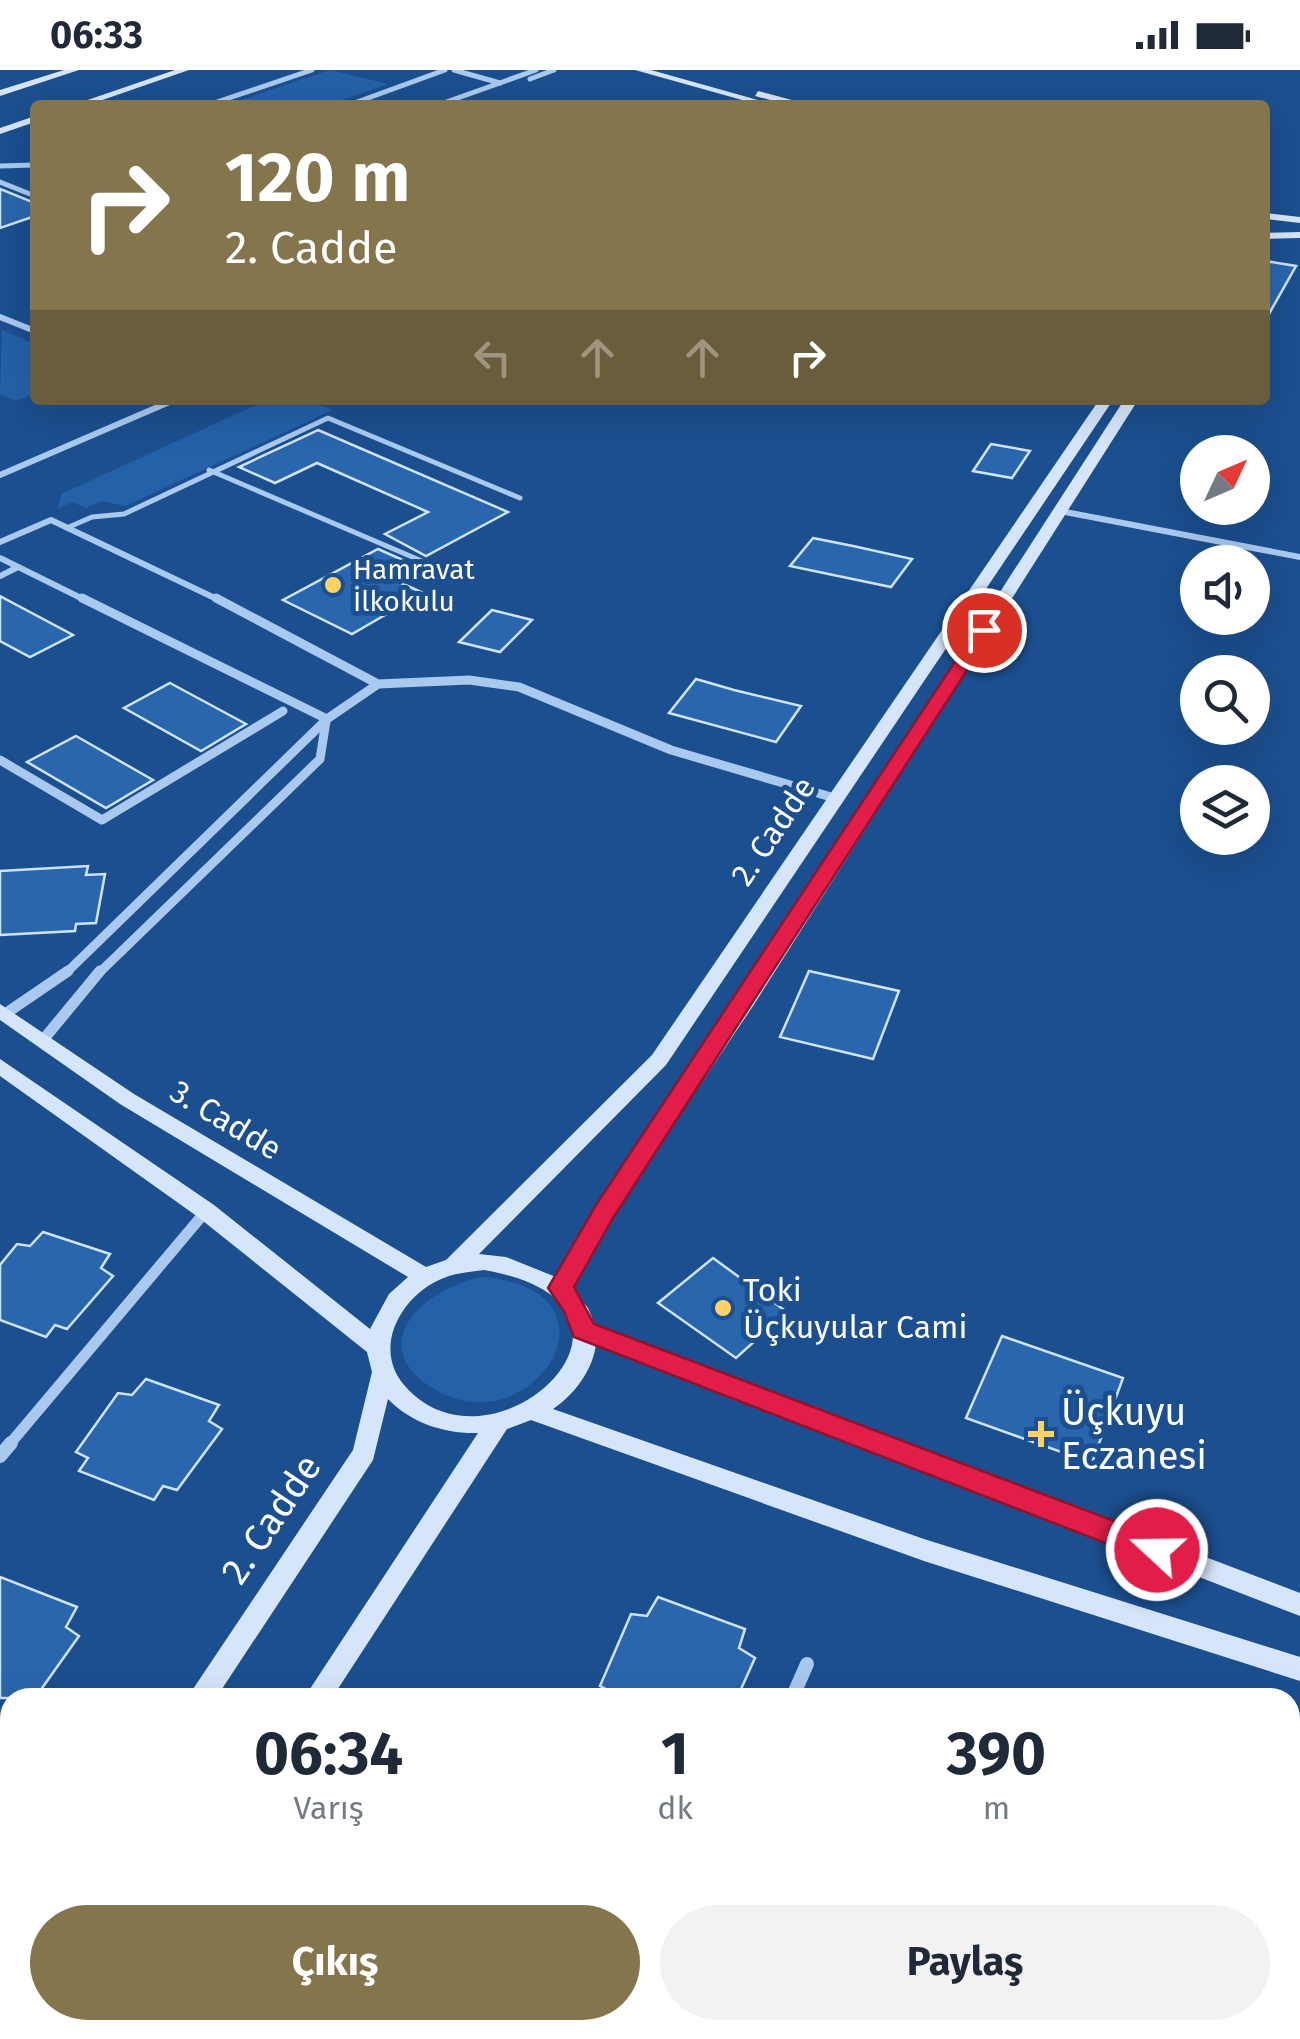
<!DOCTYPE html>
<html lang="tr">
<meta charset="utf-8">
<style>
:root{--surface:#fff;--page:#f2f2f3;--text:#1f2937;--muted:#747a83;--accent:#84754c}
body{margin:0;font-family:"Fira Sans",sans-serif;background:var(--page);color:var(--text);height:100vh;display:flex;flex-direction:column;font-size:38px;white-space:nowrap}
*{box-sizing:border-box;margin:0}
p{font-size:32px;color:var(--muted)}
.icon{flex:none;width:55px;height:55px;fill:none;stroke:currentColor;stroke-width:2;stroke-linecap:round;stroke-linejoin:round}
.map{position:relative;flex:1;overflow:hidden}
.panel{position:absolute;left:0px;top:1618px;width:1300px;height:352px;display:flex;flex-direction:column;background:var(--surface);border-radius:30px 30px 0 0;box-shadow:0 10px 40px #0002}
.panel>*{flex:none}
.guide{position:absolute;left:30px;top:30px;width:1240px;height:305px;border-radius:10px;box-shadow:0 10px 40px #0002;background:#84754c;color:#fff;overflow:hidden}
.needle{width:65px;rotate:46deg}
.controls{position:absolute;left:1180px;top:365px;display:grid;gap:20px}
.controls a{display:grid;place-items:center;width:90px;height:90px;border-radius:50%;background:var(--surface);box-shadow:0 10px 40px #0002;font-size:50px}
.pin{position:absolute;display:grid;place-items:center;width:85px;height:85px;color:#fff;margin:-42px;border:5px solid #fff;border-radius:50%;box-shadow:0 2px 10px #0007}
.me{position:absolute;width:110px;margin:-55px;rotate:291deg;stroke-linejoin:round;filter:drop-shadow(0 0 8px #0008)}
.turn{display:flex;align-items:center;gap:35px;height:210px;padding:0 30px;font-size:45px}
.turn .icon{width:130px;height:130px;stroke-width:2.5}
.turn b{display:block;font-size:70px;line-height:85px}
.lanes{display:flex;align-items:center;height:95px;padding:0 30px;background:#0003;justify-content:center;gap:50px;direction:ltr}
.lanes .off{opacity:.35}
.eta{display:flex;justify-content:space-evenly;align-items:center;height:170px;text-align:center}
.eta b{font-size:60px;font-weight:700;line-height:70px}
.button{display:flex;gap:20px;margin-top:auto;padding:20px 30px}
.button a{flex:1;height:115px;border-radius:60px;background:var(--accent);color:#fff;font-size:40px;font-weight:700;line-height:115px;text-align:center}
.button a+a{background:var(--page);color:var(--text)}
.status{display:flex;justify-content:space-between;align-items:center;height:70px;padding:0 50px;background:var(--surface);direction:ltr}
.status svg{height:28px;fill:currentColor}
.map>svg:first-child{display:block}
.green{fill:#2461a8}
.building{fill:#2a66ad;stroke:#cfe3fa;stroke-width:2.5}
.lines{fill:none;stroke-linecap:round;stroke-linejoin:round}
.lane{stroke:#a9c9ee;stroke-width:5}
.street-far4{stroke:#a9c9ee;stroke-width:5}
.street-far3{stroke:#a9c9ee;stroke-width:6}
.street-far2{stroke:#a9c9ee;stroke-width:9}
.street-far1{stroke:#a9c9ee;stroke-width:11}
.street{stroke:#a9c9ee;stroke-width:14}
.secondary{fill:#d6e6fa;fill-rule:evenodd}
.route{fill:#e11d48;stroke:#92132f;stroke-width:2.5}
.poi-dot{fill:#ffd166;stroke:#1b4f8f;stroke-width:4}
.labels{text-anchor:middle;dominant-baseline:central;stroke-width:10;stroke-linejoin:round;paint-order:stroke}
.far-poi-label{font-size:28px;fill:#fff;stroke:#1b4f8f;text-anchor:start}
.street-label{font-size:32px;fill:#fff;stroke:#1b4f8f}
.poi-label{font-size:32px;fill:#fff;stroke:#1b4f8f;text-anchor:start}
.near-poi-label{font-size:38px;fill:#fff;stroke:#1b4f8f;text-anchor:start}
.near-street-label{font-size:38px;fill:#fff;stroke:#1b4f8f}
</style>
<div class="status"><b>06:33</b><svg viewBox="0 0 49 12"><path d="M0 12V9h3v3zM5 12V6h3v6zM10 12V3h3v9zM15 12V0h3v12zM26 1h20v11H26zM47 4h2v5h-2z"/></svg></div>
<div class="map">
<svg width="1300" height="1969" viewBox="0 0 1300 1969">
<rect width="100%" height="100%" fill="#1b4f8f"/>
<g class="green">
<path d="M330 0 388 14 328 35H226Z"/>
<path d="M2 260 35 274V323L16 331 0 324Z"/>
<path d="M267 330H307L333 340 125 436 101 431 86 438 72 432 58 439 61 424Z"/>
<path d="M483 1207C635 1220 530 1382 431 1317 363 1273 426 1217 483 1207Z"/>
</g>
<g class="building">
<path d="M0 119 35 133V146L0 158Z"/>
<path d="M1265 191 1296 196 1265 251Z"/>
<path d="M318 360 508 442 426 486 385 464 428 442 317 393 275 413 239 397Z"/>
<path d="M991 374 1030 381 1012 408 973 401Z"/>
<path d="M813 468 853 476 912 489 891 517 790 496Z"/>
<path d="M378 479 412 494 388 507 423 523 352 564 283 530Z"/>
<path d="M0 526 73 565 30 587 0 571Z"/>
<path d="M492 540 532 550 500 582 459 572Z"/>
<path d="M696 609 734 620 801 636 776 672 669 643Z"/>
<path d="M170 613 246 654 201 681 124 638Z"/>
<path d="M76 666 153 710 106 738 27 692Z"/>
<path d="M88 796 86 805 105 804 96 853 76 854 75 861 0 865V801Z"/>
<path d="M809 901 899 921 873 989 780 967Z"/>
<path d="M43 1162 110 1184 101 1198 113 1206 67 1259 55 1255 46 1267 0 1250V1195L17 1174 30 1176Z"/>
<path d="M713 1188 787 1242 736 1288 658 1233Z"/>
<path d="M1002 1266 1123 1308 1092 1393 966 1348Z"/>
<path d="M146 1309 219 1335 209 1351 222 1359 177 1420 163 1416 154 1430 79 1401 88 1388 76 1382 118 1323 132 1325Z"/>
<path d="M0 1507 77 1537 66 1557 79 1566 35 1628H0Z"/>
<path d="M658 1527 745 1559 739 1578 755 1588 737 1628H624L600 1616 631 1544 647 1546Z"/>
</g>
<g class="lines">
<g class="lane">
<path d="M209 400 424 492"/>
<path d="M69 457 92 447 124 444 328 348 520 428"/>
</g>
<g class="street-far4">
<path d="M454 0 500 13"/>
<path d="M530 9 554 0"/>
<path d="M208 35 312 0"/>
<path d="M349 35 445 0"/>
<path d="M438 35 536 0"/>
<path d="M0 96 35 95"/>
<path d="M0 112 35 126"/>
</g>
<g class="street-far3">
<path d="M0 247 35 261"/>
<path d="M0 405 174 330"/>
<path d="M1060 441 1300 487"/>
<path d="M0 472 51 450 221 531"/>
<path d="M0 488 87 531"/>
<path d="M0 506 18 497"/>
</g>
<g class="street-far2">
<path d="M82 528 327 649 378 614 216 528"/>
<path d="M378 614 469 610 519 617 671 680 838 729"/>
<path d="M0 690 102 750 283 641"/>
<path d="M65 904 327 649"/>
<path d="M98 904 320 689 326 651"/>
</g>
<g class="street-far1">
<path d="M5 944 68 901"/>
<path d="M43 970 100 901"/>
<path d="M9 1375 206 1141"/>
</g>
<g class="street">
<path d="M0 1386 11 1373"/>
<path d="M792 1628 807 1594"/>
<path d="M0 1696 10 1699"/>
<path d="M513 1960 531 1969"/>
<path d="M637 1969 641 1960"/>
</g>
<g class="secondary">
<path d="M64 0H79L0 26V20Z"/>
<path d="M175 0H189L88 35H73Z"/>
<path d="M635 0H651L776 35H760Z"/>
<path d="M758 21 803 33 805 35H789L755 26Z"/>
<path d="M35 46V52L0 64V58Z"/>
<path d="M1265 143 1300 147V153L1265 149Z"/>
<path d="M1300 162V168L1265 169V163Z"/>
<path d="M1099 330H1113L666 995 479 1184 506 1187 556 1207 596 1135 739 926 1124 330H1138L753 936 612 1146 572 1219 588 1238 595 1255 1300 1523V1546L596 1274C593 1300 574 1325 553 1339L924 1469 1300 1587V1611L924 1491 531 1350 507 1359 332 1628H304L478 1363C445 1364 411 1353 388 1329L373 1390 216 1628H187L353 1380 372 1302 367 1282 198 1147 0 1006V989L214 1135 370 1259 389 1224 408 1207 120 1034 0 950V934L134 1024 426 1197 446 1190 652 985ZM484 1200C686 1235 493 1417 405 1316 372 1279 400 1228 439 1210 453 1203 469 1202 484 1200Z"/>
<path d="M10 1907V1949L0 1953V1911Z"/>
<path d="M74 1960H108L104 1969H71Z"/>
</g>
</g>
<path class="route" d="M984 555 993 560 613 1148 574 1217 594 1254 1167 1471 1171 1480 1167 1489 1157 1493 574 1267 564 1241 548 1218 596 1135 976 560Z"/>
<g class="poi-dot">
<circle cx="333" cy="515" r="10"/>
<circle cx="723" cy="1238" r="10"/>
<path d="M1036 1349h10v10h10v10h-10v10h-10v-10h-10v-10h10z"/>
</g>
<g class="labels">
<g class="far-poi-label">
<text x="353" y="499">Hamravat<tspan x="353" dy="32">İlkokulu</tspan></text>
</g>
<g class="street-label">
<text transform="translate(773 761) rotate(-56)">2. Cadde</text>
<text transform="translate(226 1050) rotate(31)">3. Cadde</text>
</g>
<g class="poi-label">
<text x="743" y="1220">Toki<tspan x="743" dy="37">Üçkuyular Cami</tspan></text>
</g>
<g class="near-poi-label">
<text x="1061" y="1342">Üçkuyu<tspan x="1061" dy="44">Eczanesi</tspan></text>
</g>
<g class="near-street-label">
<text transform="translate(271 1449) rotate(-56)">2. Cadde</text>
</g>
</g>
</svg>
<div class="controls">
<a><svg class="needle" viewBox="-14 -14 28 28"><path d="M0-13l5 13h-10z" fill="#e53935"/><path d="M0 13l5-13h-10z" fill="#747a83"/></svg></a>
<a><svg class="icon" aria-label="sound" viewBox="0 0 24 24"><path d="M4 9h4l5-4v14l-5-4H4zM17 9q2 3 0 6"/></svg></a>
<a><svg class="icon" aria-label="search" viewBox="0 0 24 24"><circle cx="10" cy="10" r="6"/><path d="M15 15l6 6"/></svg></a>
<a><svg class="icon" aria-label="layers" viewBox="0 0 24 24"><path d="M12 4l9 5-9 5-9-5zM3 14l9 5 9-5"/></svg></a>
</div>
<div class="pin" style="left:984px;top:560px;background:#d93025"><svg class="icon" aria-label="arrive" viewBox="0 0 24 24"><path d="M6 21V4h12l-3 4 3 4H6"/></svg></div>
<svg class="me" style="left:1157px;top:1480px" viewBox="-20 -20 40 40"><circle r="17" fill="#e11d48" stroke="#fff" stroke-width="3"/><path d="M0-11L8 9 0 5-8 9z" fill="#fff"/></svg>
<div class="guide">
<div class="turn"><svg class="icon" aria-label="right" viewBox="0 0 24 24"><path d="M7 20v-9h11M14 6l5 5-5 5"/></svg><div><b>120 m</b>2. Cadde</div></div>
<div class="lanes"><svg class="icon off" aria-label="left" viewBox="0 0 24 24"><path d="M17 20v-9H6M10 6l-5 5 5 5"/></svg><svg class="icon off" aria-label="ahead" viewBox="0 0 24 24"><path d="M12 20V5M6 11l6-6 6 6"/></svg><svg class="icon off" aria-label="ahead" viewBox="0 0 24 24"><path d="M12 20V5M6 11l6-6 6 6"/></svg><svg class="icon" aria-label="right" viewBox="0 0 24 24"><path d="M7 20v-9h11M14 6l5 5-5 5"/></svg></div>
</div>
<section class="panel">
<div class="eta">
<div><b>06:34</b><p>Varış</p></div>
<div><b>1</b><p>dk</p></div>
<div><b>390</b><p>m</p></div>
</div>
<div class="button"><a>Çıkış</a><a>Paylaş</a></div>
</section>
</div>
